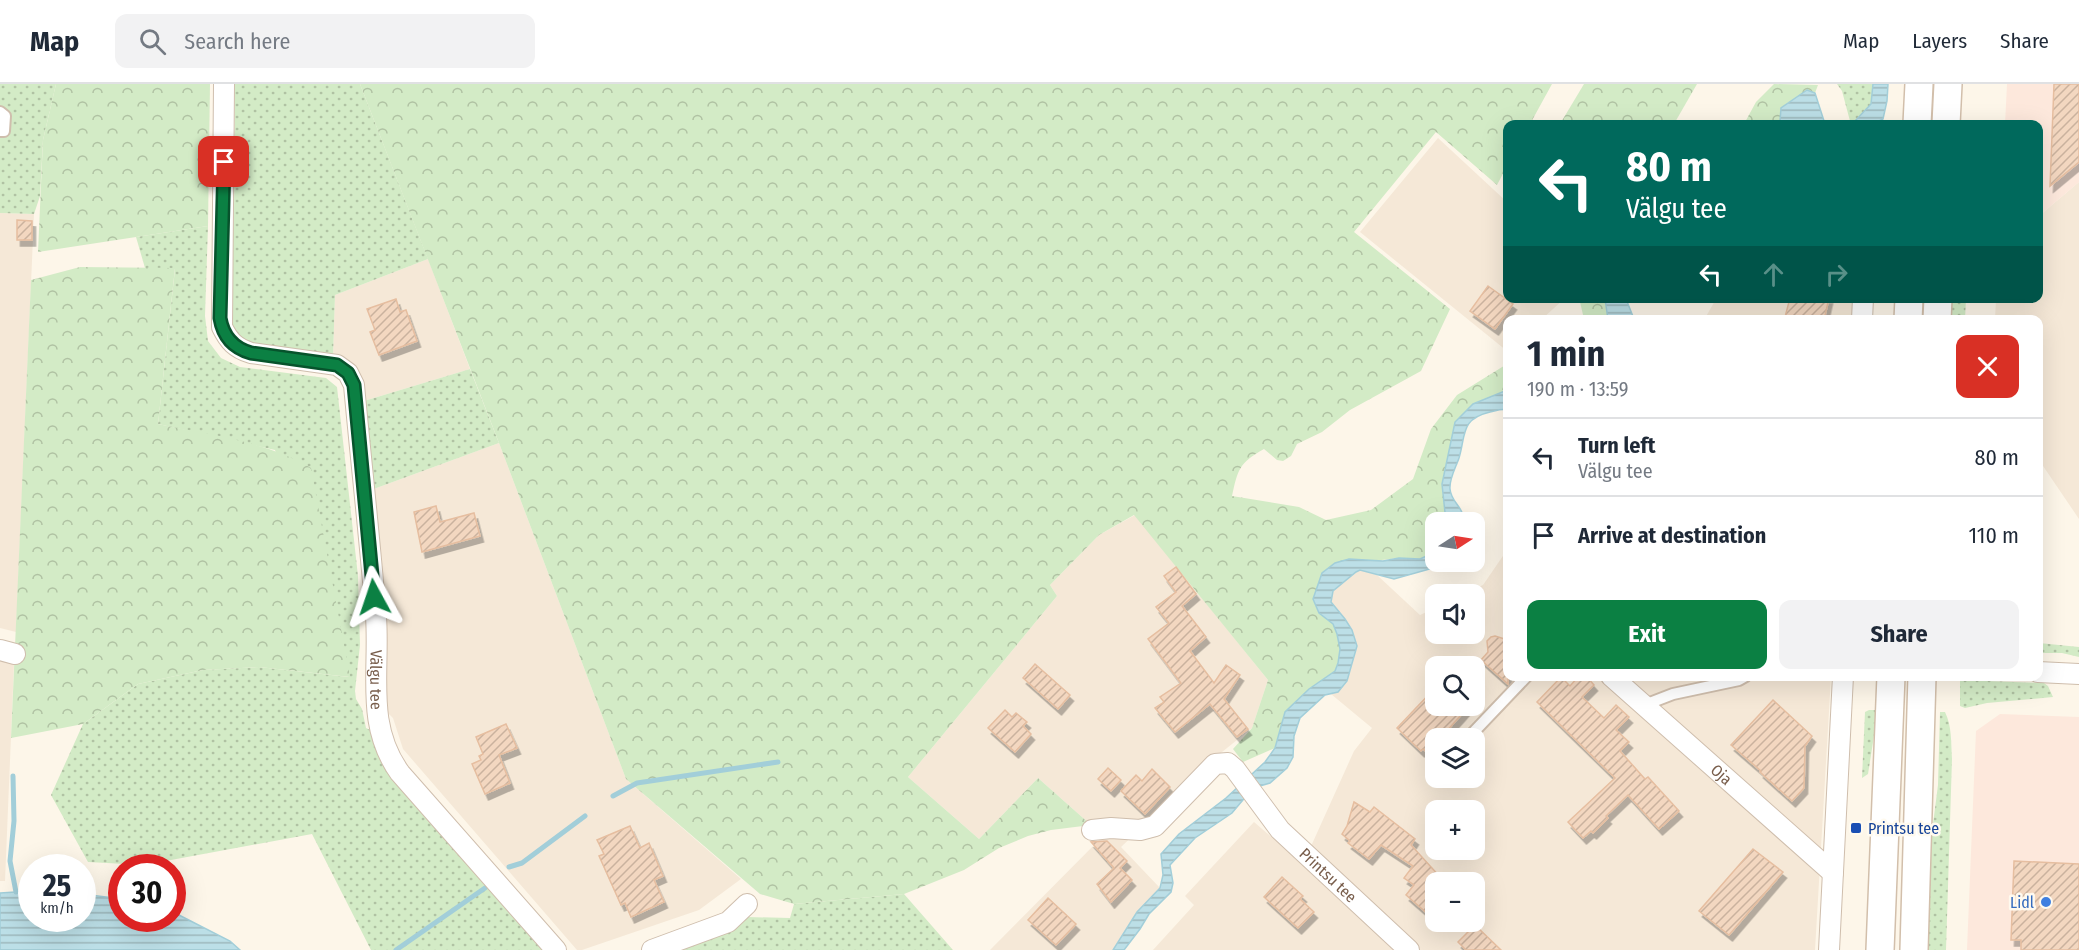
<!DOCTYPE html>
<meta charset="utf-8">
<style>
:root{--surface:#fff;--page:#f2f2f3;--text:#1f2937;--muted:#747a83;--line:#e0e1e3;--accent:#0b8043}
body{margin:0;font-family:"Fira Sans Condensed",sans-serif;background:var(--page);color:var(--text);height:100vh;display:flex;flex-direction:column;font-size:22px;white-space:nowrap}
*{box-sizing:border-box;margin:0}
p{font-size:20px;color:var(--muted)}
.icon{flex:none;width:33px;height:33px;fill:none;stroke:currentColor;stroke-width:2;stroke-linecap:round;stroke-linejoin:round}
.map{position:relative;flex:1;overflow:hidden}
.drawer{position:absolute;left:1503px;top:231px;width:540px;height:366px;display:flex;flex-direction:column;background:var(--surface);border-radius:12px;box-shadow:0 6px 24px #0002}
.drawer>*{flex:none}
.hud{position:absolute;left:1503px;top:36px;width:540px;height:183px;border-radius:12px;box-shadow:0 6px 24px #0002;background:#00695c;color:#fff;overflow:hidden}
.needle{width:39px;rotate:78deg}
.controls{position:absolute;left:1425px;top:428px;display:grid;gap:12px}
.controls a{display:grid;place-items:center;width:60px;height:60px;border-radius:12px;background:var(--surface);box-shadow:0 6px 24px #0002;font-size:30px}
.speed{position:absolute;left:18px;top:770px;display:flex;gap:12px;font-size:30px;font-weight:700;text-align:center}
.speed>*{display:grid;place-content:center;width:78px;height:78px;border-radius:50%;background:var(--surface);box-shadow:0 6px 24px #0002;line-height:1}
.speed small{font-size:15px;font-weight:400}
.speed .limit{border:9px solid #d22;background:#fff;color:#111}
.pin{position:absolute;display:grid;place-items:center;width:51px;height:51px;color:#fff;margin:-26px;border-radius:12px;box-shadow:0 3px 9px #0006}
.me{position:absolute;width:66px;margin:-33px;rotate:355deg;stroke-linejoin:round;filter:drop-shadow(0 0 4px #0008)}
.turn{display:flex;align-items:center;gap:21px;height:126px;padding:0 24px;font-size:27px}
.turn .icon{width:78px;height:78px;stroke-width:2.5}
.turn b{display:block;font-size:42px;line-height:51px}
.lanes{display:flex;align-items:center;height:57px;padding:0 24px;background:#0003;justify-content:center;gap:30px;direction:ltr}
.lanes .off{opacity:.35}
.round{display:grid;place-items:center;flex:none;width:63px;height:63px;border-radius:12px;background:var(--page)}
.headline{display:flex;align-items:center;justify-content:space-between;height:102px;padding:0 24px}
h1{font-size:36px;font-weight:700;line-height:45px}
.primary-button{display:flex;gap:12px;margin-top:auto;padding:12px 24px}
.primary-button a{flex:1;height:69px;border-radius:12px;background:var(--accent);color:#fff;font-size:24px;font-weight:700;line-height:69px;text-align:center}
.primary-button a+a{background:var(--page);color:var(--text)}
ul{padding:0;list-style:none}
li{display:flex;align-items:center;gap:18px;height:78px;padding:0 24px;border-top:2px solid var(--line)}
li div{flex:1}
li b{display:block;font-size:22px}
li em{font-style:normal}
header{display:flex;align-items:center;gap:36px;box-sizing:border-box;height:84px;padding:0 30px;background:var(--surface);border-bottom:2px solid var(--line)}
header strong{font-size:28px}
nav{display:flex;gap:33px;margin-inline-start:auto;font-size:21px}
.search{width:420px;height:54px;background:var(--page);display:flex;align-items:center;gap:15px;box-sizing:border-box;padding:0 21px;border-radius:12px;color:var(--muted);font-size:22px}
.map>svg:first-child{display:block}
.residential{fill:#f5e8d7;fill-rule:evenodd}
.commercial{fill:#fde8dc}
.grass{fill:url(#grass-dots)}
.forest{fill:url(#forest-crowns)}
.water{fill:url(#water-rules);stroke:#a2ced9;stroke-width:1.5}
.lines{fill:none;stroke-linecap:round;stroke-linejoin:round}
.stream{stroke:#a2ced9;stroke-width:5}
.building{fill:url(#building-hatch);stroke:#e6bea0;stroke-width:1.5;filter:url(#shadow)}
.service-casing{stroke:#cfbead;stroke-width:14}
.minor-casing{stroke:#cfbead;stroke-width:22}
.secondary-casing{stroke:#d2bfab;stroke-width:30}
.service{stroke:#fff;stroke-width:10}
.minor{stroke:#fff;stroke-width:20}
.secondary{stroke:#fff;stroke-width:27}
.route-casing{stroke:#07532c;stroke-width:15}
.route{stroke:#0b8043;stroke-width:10}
.transit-dot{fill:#1a4fb4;stroke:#fffaef;stroke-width:2}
.shop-dot{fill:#3f7fe0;stroke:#fffaef;stroke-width:2}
.labels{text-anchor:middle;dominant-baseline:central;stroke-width:5;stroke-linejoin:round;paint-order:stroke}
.street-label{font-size:16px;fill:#785d4b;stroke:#fffaef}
.transit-label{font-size:16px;fill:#164399;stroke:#fffaef;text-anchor:start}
.shop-label{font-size:16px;fill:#366cbe;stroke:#fffaef;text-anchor:end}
</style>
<header>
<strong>Map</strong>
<div class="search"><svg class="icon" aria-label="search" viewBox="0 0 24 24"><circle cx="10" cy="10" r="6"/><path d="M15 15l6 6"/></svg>Search here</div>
<nav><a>Map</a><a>Layers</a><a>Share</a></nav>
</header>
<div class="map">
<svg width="2079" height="866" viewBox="0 0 2079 866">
<defs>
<pattern id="grass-dots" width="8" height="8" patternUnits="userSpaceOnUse" patternTransform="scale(1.5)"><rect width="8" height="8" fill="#d3ebc6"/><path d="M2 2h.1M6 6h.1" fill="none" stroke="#b0c2a3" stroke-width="1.8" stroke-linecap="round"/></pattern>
<pattern id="forest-crowns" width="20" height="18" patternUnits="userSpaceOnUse" patternTransform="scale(1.5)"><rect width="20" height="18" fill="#d3ebc6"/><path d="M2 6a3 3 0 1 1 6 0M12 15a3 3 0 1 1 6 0" fill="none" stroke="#b0c2a3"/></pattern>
<pattern id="water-rules" width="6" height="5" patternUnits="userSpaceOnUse" patternTransform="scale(1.5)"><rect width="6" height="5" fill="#bcdfe7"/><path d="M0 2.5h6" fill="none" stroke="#9eb8bd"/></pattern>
<pattern id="building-hatch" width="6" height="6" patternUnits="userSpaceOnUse" patternTransform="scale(1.5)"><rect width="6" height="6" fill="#f3d7c0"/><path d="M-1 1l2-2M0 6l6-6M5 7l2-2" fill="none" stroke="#cab29e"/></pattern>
<filter id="shadow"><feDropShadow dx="3.5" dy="6" stdDeviation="0" flood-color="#0004"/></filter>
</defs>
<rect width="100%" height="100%" fill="#fdf6e9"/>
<g class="residential">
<path d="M1438 54 1507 118 1508 214 1564 215 1542 235 1508 236 1507 267 1360 148Z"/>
<path d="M2079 98V435L2039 376 2038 236 1995 235 1996 215 2038 214 2039 132Z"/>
<path d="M0 129 34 130 16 548 0 544Z"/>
<path d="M428 175 470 285 364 317 363 304 358 287 350 280 333 273 335 211Z"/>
<path d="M1716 215H1854L1852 235 1704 236Z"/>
<path d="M499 359 626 695 741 795 699 826 582 866H577L403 665 393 634 388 629 380 490 371 406Z"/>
<path d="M1135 431 1268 596 1252 644 1212 676 1121 763 1160 804 1137 828 1113 866H990L1100 755 1091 741 1038 694 979 755 908 693 1057 512 1050 501 1099 451Z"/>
<path d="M1507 466 1508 592 1831 593 1815 866H1153L1194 821 1185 812 1254 738 1303 780 1354 667 1372 644 1331 610 1338 608 1347 597 1357 562 1345 535 1331 518 1333 507 1356 488 1360 486 1377 491 1420 531 1435 524 1436 549H1474V510H1464L1483 501ZM1436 582H1474V621H1436ZM1436 654H1474V693H1436ZM1436 726H1474V765H1436ZM1436 798H1474V837H1436Z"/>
<path d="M0 576 14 580 5 797H0Z"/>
</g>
<g class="commercial">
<path d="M2007 0H2079V98L2039 132 2038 40H2005Z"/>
<path d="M2000 630 2079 633V866H1967L1976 647Z"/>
</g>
<g class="grass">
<path d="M0 0H56L43 56 40 112 34 130 0 129V52H8L9 30 0 21Z"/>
<path d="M235 0H360L428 175 335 211 333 273C309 270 242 269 231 246 230 242 229 236 228 232L234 133Z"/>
<path d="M1837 0H1873L1871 20 1855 37H1850L1842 7Z"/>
<path d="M208 142 205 232 208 257 221 274 240 283 326 294 337 303 358 492 360 561 355 607 356 615 362 625 366 644 374 648 548 866H371L312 750 144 781 88 778 51 711 83 640 138 600 203 586 259 583 349 593 275 366 158 340 175 185 145 184 136 153Z"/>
<path d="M1952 215H1966L1965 235H1951Z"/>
<path d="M470 285 499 359 371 406 364 317Z"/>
<path d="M2039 559 2079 563V573L2062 569H2039Z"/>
<path d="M1960 596 2044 599 2048 602 2053 613 1987 619 1965 624 1960 622Z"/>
<path d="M1869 626H1878L1868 690 1862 694 1865 628Z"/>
<path d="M1940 628H1945C1952 642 1951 659 1952 675L1946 866H1925L1928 779 1938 701Z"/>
<path d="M904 810 953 866H674L747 833 790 834 794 820Z"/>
</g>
<g class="forest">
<path d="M56 0H210L208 142 38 168 43 56Z"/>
<path d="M360 0H1552L1530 40H1508L1507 82 1497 101 1436 48 1354 148 1450 225 1421 287 1350 326 1322 348 1297 360 1291 372 1283 377 1277 376 1264 365C1239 379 1238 385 1232 412L1299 423 1326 436 1371 426 1413 395 1431 345 1457 311 1507 280V306L1455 338 1442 400 1446 438H1436L1435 468 1420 475 1399 474 1373 477 1322 489 1313 515 1319 529 1333 540 1337 550 1340 565 1338 579 1335 588 1309 605 1285 628 1275 664 1243 678 1233 665 1252 644 1268 596 1134 431 1099 451 1050 501 1057 512 908 693 979 755 1038 694 1091 741 1051 746 1028 752 999 764 964 786 904 810 794 820 760 810 626 695 499 359Z"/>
<path d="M1584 0H1697L1674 40H1560Z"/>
<path d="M1774 0 1818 1 1815 9 1806 6 1780 36 1782 40H1744L1756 18Z"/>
<path d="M80 183 175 184 158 340C209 351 266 357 311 384L350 593 259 583 203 586 138 600 83 640 11 654 31 196Z"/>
<path d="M1582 215H1605L1608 235H1584L1580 218Z"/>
</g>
<g class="water">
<path d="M1873 0H1888L1887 17 1883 35 1873 40H1855V37L1871 20Z"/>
<path d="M1807 6 1815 9 1825 40H1782L1780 37 1781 24Z"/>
<path d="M1605 215H1626L1634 235H1608Z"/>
<path d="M1507 306V326C1501 324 1496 327 1490 328 1460 335 1466 351 1459 374 1456 383 1449 395 1450 405 1451 419 1465 423 1463 438H1446L1442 400 1455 338 1473 320Z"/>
<path d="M1435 468 1436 477H1458L1394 495 1360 486 1356 488 1333 507 1331 518 1345 535 1352 546 1357 562 1347 597 1338 608 1325 611 1300 634 1294 652 1293 673 1287 684 1270 699 1253 704 1232 729 1195 754 1170 781 1173 799 1171 808 1149 830 1140 845 1124 866H1113L1137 828 1160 804 1163 791 1161 770 1179 750 1226 714 1265 678 1275 664 1285 628 1309 605 1335 587 1338 579 1340 565 1337 550 1333 540 1319 529 1313 515 1322 489 1335 479 1349 475 1383 477 1399 474 1420 475Z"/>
<path d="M31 807 32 834H82L83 810 121 815 122 834H172L173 828 230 857 240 866H0V809Z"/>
</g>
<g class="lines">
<g class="stream">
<path d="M13 692 14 737 10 777 16 808"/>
<path d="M613 712 637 699 778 678"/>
<path d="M509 783 522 779 585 732"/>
<path d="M396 866 485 804"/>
</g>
</g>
<g class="building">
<path d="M2054 0H2079V78L2050 102Z"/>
<path d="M17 136 32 137V156H17Z"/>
<path d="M1488 202 1513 220 1495 245 1470 227Z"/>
<path d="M1790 214H1829L1824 236H1794L1785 233Z"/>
<path d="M396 215 400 228 406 226 417 257 379 271 370 248 375 246 367 225Z"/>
<path d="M436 422 440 438 474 429 480 452 422 468 414 428Z"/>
<path d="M1176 483 1196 510 1182 522 1206 553 1190 567 1214 599 1226 581 1240 591 1224 615 1248 645 1237 653 1210 620 1175 648 1155 624 1164 618 1160 613 1181 599 1148 555 1169 539 1156 523 1176 508 1164 492Z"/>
<path d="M1495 552 1508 556V600L1481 576 1488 568 1487 557 1491 553Z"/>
<path d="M1035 580 1070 611 1058 625 1023 594Z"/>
<path d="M1579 592H1586L1594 601 1582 613 1604 634 1616 621 1629 633 1616 646 1629 658 1620 667 1645 695 1648 693 1679 727 1659 745 1628 711 1606 732 1608 734 1593 749 1591 747 1583 754 1568 738 1615 694 1537 618 1561 593 1570 602Z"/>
<path d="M1436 603V621H1470L1445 649 1439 654H1436V660L1427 668 1423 665 1421 667 1397 644Z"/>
<path d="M1773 616 1812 652 1805 662 1804 704 1792 717 1760 688 1761 687 1731 661Z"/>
<path d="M1005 626 1012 633 1016 629 1027 638 1023 642 1031 650 1015 668 988 644Z"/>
<path d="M506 640 517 664 499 671 510 699 485 710 472 680 481 676 479 672 483 670 476 653Z"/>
<path d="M1108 684 1121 696 1111 707 1098 695Z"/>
<path d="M1152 685 1170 703 1145 730 1121 707 1136 691 1142 697Z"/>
<path d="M1354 718 1370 728 1374 723 1415 755 1411 761 1442 795 1440 798 1434 796 1436 837 1406 811 1414 801 1404 794 1413 782 1381 761 1369 775 1348 759 1350 757 1342 750 1347 742Z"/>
<path d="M630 742 640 764 649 759 663 792 654 796 664 818 631 833 625 819 621 821 599 772 604 770 597 756Z"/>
<path d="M1107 757 1127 777 1120 784 1132 796 1111 818 1097 800 1114 784 1091 758Z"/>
<path d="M1753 765 1783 788 1729 851 1699 827Z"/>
<path d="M2014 777 2079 780V866H2021V856H2011Z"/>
<path d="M1282 793 1303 812 1300 815 1314 828 1298 844 1264 813Z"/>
<path d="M1048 814 1076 840 1056 861 1028 836Z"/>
<path d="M1475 841 1501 866H1466L1458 858Z"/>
</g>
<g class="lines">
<defs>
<g id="service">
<path d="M0 28 5 32 4 47H0"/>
<path d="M1642 622 1673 610 1739 596 1746 592"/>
<path d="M1468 654 1527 592"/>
</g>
<g id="minor">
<path id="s1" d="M224 0 222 243C229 257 235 264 251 269L337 281 348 289 354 301C361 378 370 456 376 533 380 588 365 641 400 689L556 866"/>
<path d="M1862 236 1863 214"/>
<path d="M0 566 15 570"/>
<path d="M2038 588 2079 590"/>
<path id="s2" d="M1611 592 1833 789"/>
<path id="s3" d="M1092 746 1111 744 1140 746 1155 742 1215 680 1228 679 1235 685 1280 746 1409 866"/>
<path d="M652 866 728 838 747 820"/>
<path d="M1829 866 1843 592"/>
</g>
<g id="secondary">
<path d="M1917 40 1919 0"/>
<path d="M1946 40 1948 0"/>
<path d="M1908 236 1909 214"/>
<path d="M1937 236 1938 214"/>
<path d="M1880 866 1891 592"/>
<path d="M1914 866 1922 592"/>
</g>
</defs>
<use href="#service" class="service-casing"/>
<use href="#minor" class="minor-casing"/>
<use href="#secondary" class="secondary-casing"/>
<use href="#service" class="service"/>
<use href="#minor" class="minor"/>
<use href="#secondary" class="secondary"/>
</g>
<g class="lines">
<defs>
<path id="route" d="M224 78 220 234C223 252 233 264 251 269L337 281 348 289 354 301 374 513"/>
</defs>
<use href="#route" class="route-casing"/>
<use href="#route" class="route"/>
</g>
<rect class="transit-dot" x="1850" y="738" width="12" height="12" rx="3"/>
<circle class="shop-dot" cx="2046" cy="818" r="6"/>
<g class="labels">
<g class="street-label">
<text stroke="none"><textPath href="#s1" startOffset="693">Välgu tee</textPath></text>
<text stroke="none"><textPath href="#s2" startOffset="148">Oja</textPath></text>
<text stroke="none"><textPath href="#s3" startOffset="314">Printsu tee</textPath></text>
</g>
<g class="transit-label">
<text x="1868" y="744">Printsu tee</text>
</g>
<g class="shop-label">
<text x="2034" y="818">Lidl</text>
</g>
</g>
</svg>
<div class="controls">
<a><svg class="needle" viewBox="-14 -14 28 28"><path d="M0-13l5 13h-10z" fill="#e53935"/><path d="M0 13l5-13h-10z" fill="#747a83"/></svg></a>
<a><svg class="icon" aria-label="sound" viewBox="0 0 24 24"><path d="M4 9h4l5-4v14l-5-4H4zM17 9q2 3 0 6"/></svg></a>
<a><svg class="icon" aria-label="search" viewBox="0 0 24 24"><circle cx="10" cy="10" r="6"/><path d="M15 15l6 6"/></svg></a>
<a><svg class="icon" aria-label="layers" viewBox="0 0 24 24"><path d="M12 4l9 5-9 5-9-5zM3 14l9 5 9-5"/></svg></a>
<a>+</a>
<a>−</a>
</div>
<div class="speed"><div>25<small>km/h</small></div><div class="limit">30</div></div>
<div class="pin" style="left:224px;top:78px;background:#d93025"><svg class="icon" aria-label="arrive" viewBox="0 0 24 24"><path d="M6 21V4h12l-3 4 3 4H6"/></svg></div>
<svg class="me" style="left:374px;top:513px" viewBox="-20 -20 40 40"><path d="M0-17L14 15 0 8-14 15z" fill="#0b8043" stroke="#fff" stroke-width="4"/></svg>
<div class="hud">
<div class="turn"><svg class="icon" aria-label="left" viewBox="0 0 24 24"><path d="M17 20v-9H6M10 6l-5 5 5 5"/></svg><div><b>80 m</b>Välgu tee</div></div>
<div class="lanes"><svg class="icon" aria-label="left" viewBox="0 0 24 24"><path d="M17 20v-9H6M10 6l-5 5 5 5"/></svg><svg class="icon off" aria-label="ahead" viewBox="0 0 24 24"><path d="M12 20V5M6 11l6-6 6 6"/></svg><svg class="icon off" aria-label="right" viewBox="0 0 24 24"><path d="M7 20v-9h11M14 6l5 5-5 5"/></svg></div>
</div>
<section class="drawer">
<div class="headline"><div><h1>1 min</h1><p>190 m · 13:59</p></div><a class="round" style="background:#d93025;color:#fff"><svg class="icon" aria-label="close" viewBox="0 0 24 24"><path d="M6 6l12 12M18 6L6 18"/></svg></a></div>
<ul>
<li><svg class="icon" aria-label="left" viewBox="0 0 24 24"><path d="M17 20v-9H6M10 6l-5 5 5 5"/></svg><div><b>Turn left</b><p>Välgu tee</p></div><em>80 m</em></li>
<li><svg class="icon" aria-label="arrive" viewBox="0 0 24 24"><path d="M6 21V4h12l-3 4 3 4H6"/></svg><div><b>Arrive at destination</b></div><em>110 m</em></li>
</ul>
<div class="primary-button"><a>Exit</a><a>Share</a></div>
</section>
</div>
